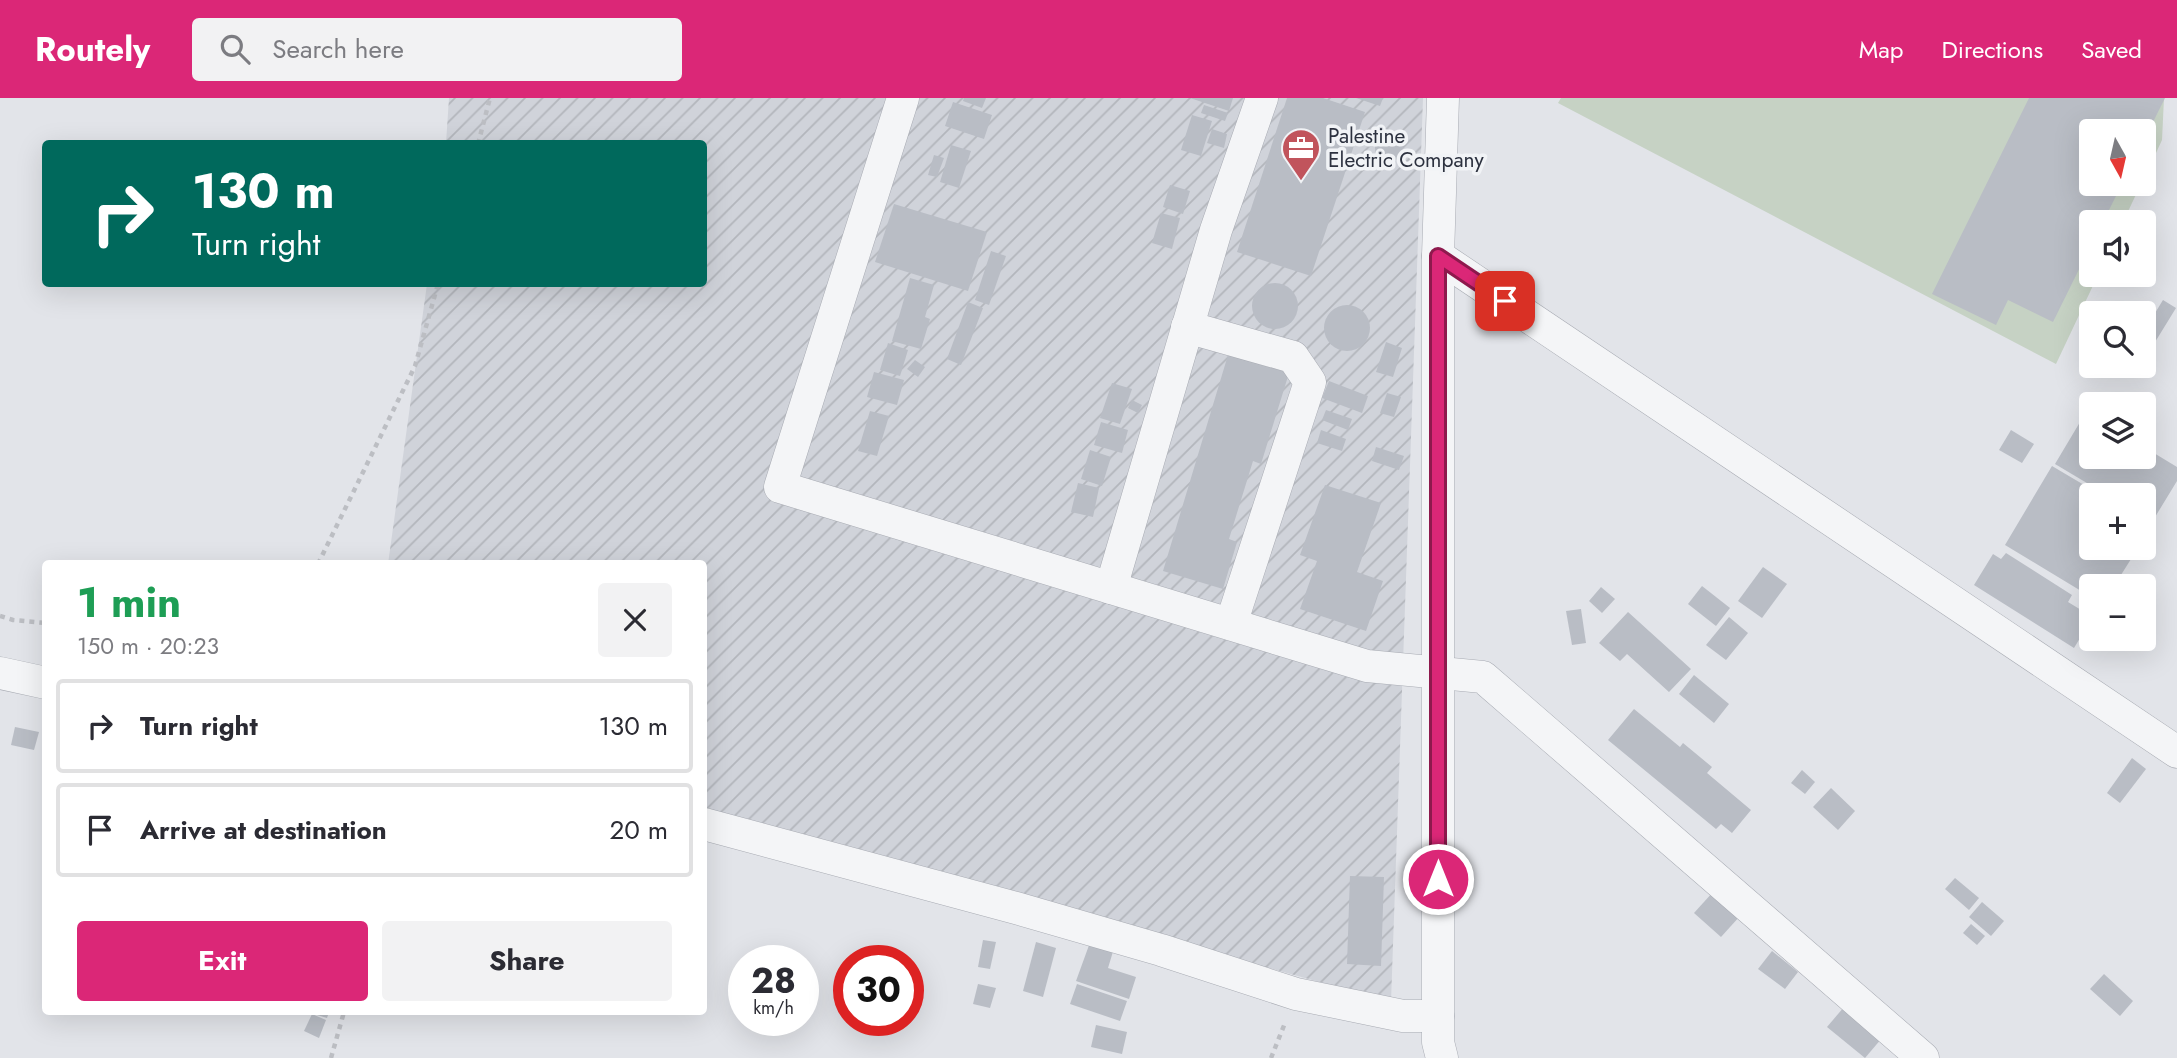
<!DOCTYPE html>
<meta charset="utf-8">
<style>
:root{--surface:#fff;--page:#f2f2f3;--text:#2b2b33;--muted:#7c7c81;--line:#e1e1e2;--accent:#db2777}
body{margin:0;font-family:Jost,sans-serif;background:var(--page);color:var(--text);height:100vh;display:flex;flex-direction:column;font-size:26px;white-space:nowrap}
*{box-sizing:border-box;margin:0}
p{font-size:23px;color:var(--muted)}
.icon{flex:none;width:38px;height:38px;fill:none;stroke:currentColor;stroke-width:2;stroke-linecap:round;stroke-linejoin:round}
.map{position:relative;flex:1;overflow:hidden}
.sheet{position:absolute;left:42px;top:462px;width:665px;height:455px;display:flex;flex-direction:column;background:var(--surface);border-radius:7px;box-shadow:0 7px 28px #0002}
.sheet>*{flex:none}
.guide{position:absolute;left:42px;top:42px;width:665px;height:147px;border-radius:7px;box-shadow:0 7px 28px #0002;background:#00695c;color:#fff;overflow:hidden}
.needle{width:46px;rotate:172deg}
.fabs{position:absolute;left:2079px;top:21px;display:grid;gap:14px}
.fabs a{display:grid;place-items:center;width:77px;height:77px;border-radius:7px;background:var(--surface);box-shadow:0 7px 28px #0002;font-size:35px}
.speed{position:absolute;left:728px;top:847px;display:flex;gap:14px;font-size:35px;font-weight:700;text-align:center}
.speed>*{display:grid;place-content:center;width:91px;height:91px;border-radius:50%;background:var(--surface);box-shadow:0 7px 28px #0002;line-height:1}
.speed small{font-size:18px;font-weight:400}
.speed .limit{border:10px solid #d22;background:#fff;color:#111}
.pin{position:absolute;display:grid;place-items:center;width:60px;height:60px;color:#fff;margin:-30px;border-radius:14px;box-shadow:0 4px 10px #0006}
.me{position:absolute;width:77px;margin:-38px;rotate:0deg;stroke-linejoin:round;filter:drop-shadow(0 0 5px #0008)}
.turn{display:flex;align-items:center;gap:24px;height:147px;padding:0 35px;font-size:32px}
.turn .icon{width:91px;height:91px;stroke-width:2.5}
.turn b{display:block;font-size:49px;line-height:60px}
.round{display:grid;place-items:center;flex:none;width:74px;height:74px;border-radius:7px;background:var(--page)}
.head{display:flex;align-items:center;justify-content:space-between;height:119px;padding:0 35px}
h1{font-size:42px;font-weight:700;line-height:52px;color:#1e9e55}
.cta{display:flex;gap:14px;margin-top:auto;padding:14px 35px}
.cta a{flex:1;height:80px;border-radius:7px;background:var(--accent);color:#fff;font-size:28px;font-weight:700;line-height:80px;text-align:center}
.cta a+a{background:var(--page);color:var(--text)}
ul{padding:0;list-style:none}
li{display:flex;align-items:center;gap:21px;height:94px;margin:0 14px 10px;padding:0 21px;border:4px solid var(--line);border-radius:7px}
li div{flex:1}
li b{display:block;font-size:26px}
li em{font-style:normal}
header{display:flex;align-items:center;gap:42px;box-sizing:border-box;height:98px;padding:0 35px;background:var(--accent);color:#fff}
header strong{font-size:33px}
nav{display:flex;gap:38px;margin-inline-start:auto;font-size:24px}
.search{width:490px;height:63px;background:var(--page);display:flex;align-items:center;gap:18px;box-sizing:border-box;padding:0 24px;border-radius:7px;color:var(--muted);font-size:26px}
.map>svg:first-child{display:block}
.industrial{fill:url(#industrial-furrows)}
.park{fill:#c6d2c4}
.building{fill:#b9bdc5}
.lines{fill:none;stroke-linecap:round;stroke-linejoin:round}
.minor-casing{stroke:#a8abb3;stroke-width:33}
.path{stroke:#bcbec3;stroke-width:4.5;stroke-dasharray:5 5;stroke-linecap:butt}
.minor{stroke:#f4f5f7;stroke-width:32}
.route-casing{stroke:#8e194d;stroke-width:18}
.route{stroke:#db2777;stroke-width:12}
.labels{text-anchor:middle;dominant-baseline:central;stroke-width:7;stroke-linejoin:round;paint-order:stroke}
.poi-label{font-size:21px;fill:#2c313f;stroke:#f1f3f6;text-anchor:start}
</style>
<header>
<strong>Routely</strong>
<div class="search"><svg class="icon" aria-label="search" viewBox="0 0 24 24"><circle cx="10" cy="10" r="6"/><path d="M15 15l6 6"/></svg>Search here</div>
<nav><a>Map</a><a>Directions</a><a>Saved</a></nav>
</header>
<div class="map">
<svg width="2177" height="960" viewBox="0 0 2177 960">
<defs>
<pattern id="industrial-furrows" width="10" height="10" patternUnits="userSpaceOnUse" patternTransform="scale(1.75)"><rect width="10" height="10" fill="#d0d3da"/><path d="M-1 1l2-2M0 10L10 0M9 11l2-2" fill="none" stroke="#b3b6bc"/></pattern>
</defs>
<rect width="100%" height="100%" fill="#e2e4e9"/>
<path class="industrial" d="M449 0H1423L1391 904 704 713V466H388L427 186H704V46L446 45Z"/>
<path class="park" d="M1561 0H2164L2162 42 2144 81V33H2091V86H2141L2123 124H2091V177H2098L2056 266 1558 5Z"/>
<g class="building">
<path d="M964 0H986L982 10 963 3Z"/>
<path d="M1190 0H1233L1229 13Z"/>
<path d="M1287 0H1323L1365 14 1311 178 1237 154Z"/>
<path d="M1356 0H1383L1380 8Z"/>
<path d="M2029 0H2165L2144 42V33H2091V86H2122L2103 124H2091V147L2053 224 2008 202 1996 227 1932 196Z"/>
<path d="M953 4 992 17 984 41 945 28Z"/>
<path d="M1204 7 1228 15 1225 23 1201 15Z"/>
<path d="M1192 17 1212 23 1201 58 1181 52Z"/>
<path d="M1212 31 1227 36 1224 50 1207 45Z"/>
<circle cx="1389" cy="50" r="14"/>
<path d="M951 47 971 53 959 90 940 84Z"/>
<path d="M934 57 944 60 937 79 928 77Z"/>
<path d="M1170 87 1190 93 1183 116 1163 109Z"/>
<path d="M894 106 987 134 968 193 875 164Z"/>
<path d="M1161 115 1180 120 1172 151 1152 145Z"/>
<path d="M991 153 1006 158 989 207 975 202Z"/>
<path d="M910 180 934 187 925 219 930 221 921 251 892 243Z"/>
<circle cx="1275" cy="208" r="23"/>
<path d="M2163 202 2176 210 2152 249 2144 244V215H2129L2133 209 2152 220Z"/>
<path d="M968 204 983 210 961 267 947 261Z"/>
<circle cx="1347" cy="230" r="23"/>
<path d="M1386 244 1402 250 1393 279 1376 274Z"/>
<path d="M888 245 908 252 900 278 880 272Z"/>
<path d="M1228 257 1289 275 1261 366 1253 363 1229 441 1237 444 1223 491 1163 473Z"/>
<path d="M915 262 925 269 918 279 907 271Z"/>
<path d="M874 274 904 282 897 307 867 299Z"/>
<path d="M1329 283 1368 298 1362 315 1322 300Z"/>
<path d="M1112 285 1132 291 1120 326 1100 320Z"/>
<path d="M1387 295 1401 299 1394 319 1380 315Z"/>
<path d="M1132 302 1142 307 1138 315 1128 310Z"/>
<path d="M1326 312 1352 321 1348 332 1322 322Z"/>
<path d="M870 313 889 318 877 358 858 353Z"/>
<path d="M2086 314 2091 318V359H2144V349L2177 369V383L2152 424 2144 419V397H2107L2055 366Z"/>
<path d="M1101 324 1128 332 1122 355 1094 347Z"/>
<path d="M1321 332 1346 341 1342 353 1317 345Z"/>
<path d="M2011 332 2034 346 2022 365 1999 352Z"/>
<path d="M1376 349 1404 358 1399 372 1372 363Z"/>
<path d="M1090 352 1111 359 1102 388 1081 381Z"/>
<path d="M2052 368 2101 397H2091V450H2138L2114 488H2091V499L2005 447Z"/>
<path d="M1078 385 1099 390 1093 419 1071 414Z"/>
<path d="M1325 387 1381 405 1357 474 1383 483 1366 533 1300 511 1317 463 1300 457Z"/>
<path d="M2144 423 2151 427 2144 440Z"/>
<path d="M2006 455 2072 497 2068 504 2091 518V522L2074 550 1974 487 1993 456 2001 461Z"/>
<path d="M1763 469 1787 486 1762 520 1738 503Z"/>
<path d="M1702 488 1730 510 1716 528 1688 506Z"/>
<path d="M1601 489 1615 501 1602 515 1589 503Z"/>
<path d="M1581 511 1586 545 1572 547 1566 513Z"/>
<path d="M1628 514 1691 571 1669 594 1627 556 1620 563 1599 545Z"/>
<path d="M1729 519 1748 535 1726 562 1706 547Z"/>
<path d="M1694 577 1729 606 1714 625 1679 596Z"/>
<path d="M1634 611 1680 649 1683 645 1712 669 1707 675 1751 712 1732 735 1721 726 1716 731 1608 642Z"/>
<path d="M15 629 39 634 34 652 11 647Z"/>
<path d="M2132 660 2146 671 2120 705 2107 695Z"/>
<path d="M1802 672 1815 684 1805 696 1791 685Z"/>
<path d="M1831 690 1855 713 1838 732 1813 709Z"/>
<path d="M1350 778 1384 779 1381 868 1347 866Z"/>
<path d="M1955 780 1979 800 1969 812 1945 791Z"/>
<path d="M1713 794 1740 818 1721 839 1694 815Z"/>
<path d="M1982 804 2004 823 1991 838 1969 819Z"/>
<path d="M1971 826 1985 838 1977 847 1963 835Z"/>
<path d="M1092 839 1115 847 1108 870 1136 879 1129 901 1076 883Z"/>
<path d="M983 842 996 844 990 871 978 869Z"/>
<path d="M1036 844 1056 850 1043 899 1023 893Z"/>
<path d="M1772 853 1798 874 1785 891 1758 871Z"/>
<path d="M2104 876 2133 903 2120 918 2090 891Z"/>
<path d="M978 886 996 890 990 910 973 906Z"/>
<path d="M1077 886 1127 903 1120 923 1070 906Z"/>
<path d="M1844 909 1882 940 1865 960 1827 929Z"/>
<path d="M307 914H329L327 920Z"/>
<path d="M312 916 326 922 319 940 304 933Z"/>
<path d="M1096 927 1127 934 1122 956 1091 949Z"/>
</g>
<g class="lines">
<defs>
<g id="minor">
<path d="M903 0 780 389 1367 568 1483 579 1923 960"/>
<path d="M1438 158 2177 654"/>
<path d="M1187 229 1293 259 1310 284 1231 526"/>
<path d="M1111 490 1216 132 1262 0"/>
<path d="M0 575 46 585"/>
<path d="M704 726 1016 810 1161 852 1296 896 1403 918H1438"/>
<path d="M1442 960 1438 944V158L1443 0"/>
</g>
</defs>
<use href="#minor" class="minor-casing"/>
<g class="path">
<path d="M478 46 490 0"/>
<path d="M318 466 415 268 438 186"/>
<path d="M0 518 13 522 46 525"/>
<path d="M331 960 344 914"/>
<path d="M1271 960 1285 925"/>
</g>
<use href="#minor" class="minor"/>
</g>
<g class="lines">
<defs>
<path id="route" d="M1438 781V158L1505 203"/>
</defs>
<use href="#route" class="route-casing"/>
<use href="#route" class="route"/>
</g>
<defs>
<symbol id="office-pin" viewBox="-11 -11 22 30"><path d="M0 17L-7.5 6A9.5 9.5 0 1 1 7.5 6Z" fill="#c1545c" stroke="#f1f3f6"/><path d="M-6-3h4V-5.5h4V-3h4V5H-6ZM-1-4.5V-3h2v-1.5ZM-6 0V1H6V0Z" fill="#fff"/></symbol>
</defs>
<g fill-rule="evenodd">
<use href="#office-pin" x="1279" y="28" width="44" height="60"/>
</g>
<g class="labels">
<g class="poi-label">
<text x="1328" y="38">Palestine<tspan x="1328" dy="24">Electric Company</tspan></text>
</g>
</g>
</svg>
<div class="fabs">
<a><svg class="needle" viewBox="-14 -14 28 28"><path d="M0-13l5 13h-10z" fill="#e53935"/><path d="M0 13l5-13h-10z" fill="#7c7c81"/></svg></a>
<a><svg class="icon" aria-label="sound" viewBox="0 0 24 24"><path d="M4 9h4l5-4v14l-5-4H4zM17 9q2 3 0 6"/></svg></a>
<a><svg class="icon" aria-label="search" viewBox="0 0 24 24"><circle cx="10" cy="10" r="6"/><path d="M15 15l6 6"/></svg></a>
<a><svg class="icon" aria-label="layers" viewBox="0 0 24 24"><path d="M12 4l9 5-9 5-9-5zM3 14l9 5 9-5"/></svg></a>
<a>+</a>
<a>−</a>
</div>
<div class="speed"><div>28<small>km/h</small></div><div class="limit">30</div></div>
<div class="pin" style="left:1505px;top:203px;background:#d93025"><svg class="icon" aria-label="arrive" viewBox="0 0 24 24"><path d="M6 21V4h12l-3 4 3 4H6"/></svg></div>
<svg class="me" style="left:1438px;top:781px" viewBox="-20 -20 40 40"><circle r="17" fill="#db2777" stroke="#fff" stroke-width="3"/><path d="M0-11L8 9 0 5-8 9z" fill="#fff"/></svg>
<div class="guide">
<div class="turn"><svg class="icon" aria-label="right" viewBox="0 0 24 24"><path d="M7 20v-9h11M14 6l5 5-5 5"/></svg><div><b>130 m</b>Turn right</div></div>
</div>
<section class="sheet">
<div class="head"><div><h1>1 min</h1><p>150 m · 20:23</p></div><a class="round"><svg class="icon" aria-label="close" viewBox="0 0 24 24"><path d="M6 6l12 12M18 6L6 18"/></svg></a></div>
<ul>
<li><svg class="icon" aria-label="right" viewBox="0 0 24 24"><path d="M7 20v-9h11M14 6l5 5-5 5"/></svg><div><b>Turn right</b></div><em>130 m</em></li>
<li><svg class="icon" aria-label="arrive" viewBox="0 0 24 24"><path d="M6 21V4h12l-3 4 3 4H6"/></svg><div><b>Arrive at destination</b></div><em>20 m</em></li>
</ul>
<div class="cta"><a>Exit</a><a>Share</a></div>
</section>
</div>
